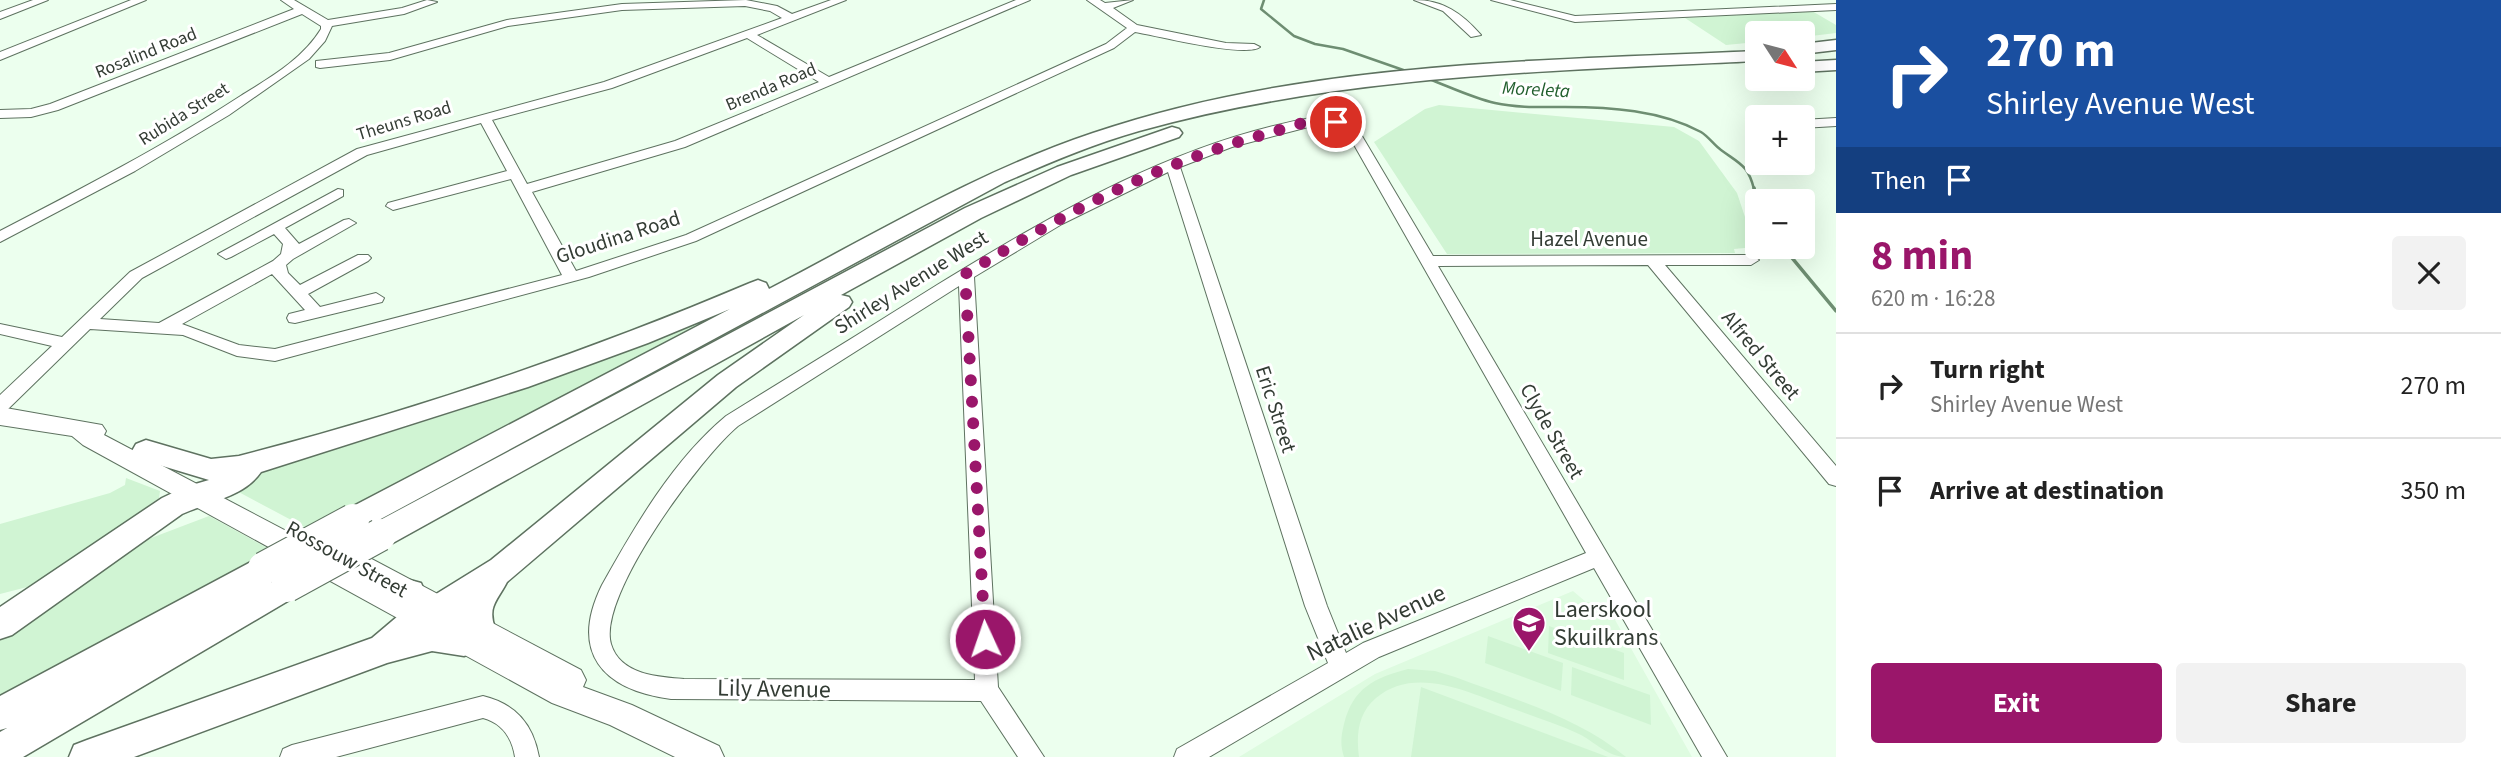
<!DOCTYPE html>
<meta charset="utf-8">
<style>
:root{--surface:#fff;--page:#f2f2f2;--text:#222;--muted:#767676;--line:#e0e0e0;--accent:#9a166a}
body{margin:0;font-family:"Source Sans 3",sans-serif;background:var(--page);color:var(--text);height:100vh;display:flex;flex-direction:column;font-size:26px;white-space:nowrap}
*{box-sizing:border-box;margin:0}
p{font-size:23px;color:var(--muted)}
.icon{flex:none;width:38px;height:38px;fill:none;stroke:currentColor;stroke-width:2;stroke-linecap:round;stroke-linejoin:round}
.map{position:relative;flex:1;overflow:hidden}
.details{display:flex;flex-direction:column;background:var(--surface);width:665px}
.details>*{flex:none}
.banner{background:#1a4fa0;color:#fff;overflow:hidden}
.needle{width:46px;rotate:126deg}
.tools{position:absolute;left:1745px;top:21px;display:grid;gap:14px}
.tools a{display:grid;place-items:center;width:70px;height:70px;border-radius:7px;background:var(--surface);box-shadow:0 7px 28px #0002;font-size:35px}
.pin{position:absolute;display:grid;place-items:center;width:60px;height:60px;color:#fff;margin:-30px;border:4px solid #fff;border-radius:50%;box-shadow:0 2px 7px #0007}
.me{position:absolute;width:77px;margin:-38px;rotate:357deg;stroke-linejoin:round;filter:drop-shadow(0 0 5px #0008)}
.turn{display:flex;align-items:center;gap:24px;height:147px;padding:0 35px;font-size:32px}
.turn .icon{width:91px;height:91px;stroke-width:2.5}
.turn b{display:block;font-size:49px;line-height:60px}
.then{display:flex;align-items:center;height:66px;padding:0 35px;background:#0003;gap:14px;font-size:26px}
.round{display:grid;place-items:center;flex:none;width:74px;height:74px;border-radius:7px;background:var(--page)}
.summary{display:flex;align-items:center;justify-content:space-between;height:119px;padding:0 35px}
h1{font-size:42px;font-weight:700;line-height:52px;color:var(--accent)}
.action{display:flex;gap:14px;margin-top:auto;padding:14px 35px}
.action a{flex:1;height:80px;border-radius:7px;background:var(--accent);color:#fff;font-size:28px;font-weight:700;line-height:80px;text-align:center}
.action a+a{background:var(--page);color:var(--text)}
ul{padding:0;list-style:none}
li{display:flex;align-items:center;gap:21px;height:105px;padding:0 35px;border-top:2px solid var(--line)}
li div{flex:1}
li b{display:block;font-size:26px}
li em{font-style:normal}
main{display:flex;flex:1;min-height:0}
.map>svg:first-child{display:block}
.built{fill:#defbe0}
.green{fill:#d0f4d3}
.lines{fill:none;stroke-linecap:round;stroke-linejoin:round}
.stream-far1{stroke:#6e8e72;stroke-width:2.5}
.stream{stroke:#6e8e72;stroke-width:3.5}
.minor-casing{stroke:#5e7260;stroke-width:2}
.major-casing{stroke:#5e7260;stroke-width:2}
.highway-casing{stroke:#5e7260;stroke-width:3}
.minor{fill:#fff;fill-rule:evenodd}
.major{fill:#fff;fill-rule:evenodd}
.highway{fill:#fff;fill-rule:evenodd}
.highway-bridge-casing{stroke:#5e7260;stroke-width:34;stroke-linecap:butt}
.highway-bridge{stroke:#fff;stroke-width:32}
.route{stroke:#9a166a;stroke-width:12;stroke-dasharray:0 21.6}
.labels{text-anchor:middle;dominant-baseline:central;stroke-width:6;stroke-linejoin:round;paint-order:stroke}
.far-street-label{font-size:18px;fill:#333c34;stroke:#fff}
.far-water-label{font-size:19px;font-style:italic;fill:#215e2d;stroke:#fff}
.street-label{font-size:21px;fill:#333c34;stroke:#fff}
.near-poi-label{font-size:24px;fill:#333c34;stroke:#fff;text-anchor:start}
.near-street-label{font-size:24px;fill:#333c34;stroke:#fff}
</style>
<main>
<div class="map">
<svg width="1836" height="757" viewBox="0 0 1836 757">
<rect width="100%" height="100%" fill="#ecffee"/>
<path class="built" d="M1573 591 1586 602H1605L1692 757H1239L1375 674Z"/>
<g class="green">
<path d="M1812 11 1836 25V33L1803 37 1802 33H1757V42L1726 45 1685 18Z"/>
<path d="M1439 105 1674 127 1699 141 1737 193 1755 247 1734 249 1735 253 1447 254 1374 142 1425 109Z"/>
<path d="M748 300 310 530 233 489 256 475 288 464C444 416 600 368 748 300Z"/>
<path d="M126 478 160 491 159 498 35 585 0 594V524L110 493 125 485Z"/>
<path d="M209 516 269 549 252 562 0 700V631L138 543Z"/>
<path d="M1549 626 1624 653V680L1548 653Z"/>
<path d="M1488 636 1563 663 1561 691 1485 663Z"/>
<path d="M1572 667 1650 695 1651 725 1571 695Z"/>
<path d="M1408 669 1435 671 1455 677C1513 699 1578 717 1626 757 1608 757 1595 742 1579 734 1558 724 1535 717 1514 709 1472 694 1416 664 1376 698 1358 713 1356 735 1359 757H1344C1340 745 1341 736 1344 724 1353 688 1374 678 1408 669Z"/>
<path d="M1421 687 1608 757H1411Z"/>
</g>
<g class="lines">
<g class="stream-far1">
<path d="M1264 0 1261 9 1294 36 1315 44 1343 49 1409 72"/>
<path d="M1429 79C1450 87 1473 98 1495 103 1517 108 1542 107 1565 107 1610 107 1660 110 1701 132 1709 137 1714 145 1721 150 1740 164 1748 165 1754 189"/>
</g>
<g class="stream">
<path d="M1754 188 1757 201"/>
<path d="M1783 247 1836 311"/>
</g>
<defs>
<g id="minor">
<path d="M33 0H48L0 19V12Z"/>
<path d="M131 0H146L0 60V52Z"/>
<path d="M281 0H294L328 20 402 8 427 0 437 2 404 14 332 26 325 41 309 59 229 115 135 171 0 242V231C81 189 162 147 239 97 269 78 302 60 321 29V26L302 14 58 110 31 117 0 118V110L31 109 50 104 294 9Z"/>
<path d="M746 0 777 6 792 14 831 0H846L757 35 829 77 1016 0H1030L685 147 532 192 576 271 686 235 1106 44 1127 28 1087 0H1100L1105 3 1133 0 1113 8 1137 25 1226 43 1254 44 1260 47C1245 58 1158 36 1135 32L1114 48 696 241 589 277 275 361 237 356 183 335 90 329 6 411 0 412V395L52 346 0 334V324L62 337 130 272 357 149 604 82 782 18 770 11 745 6 622 10 508 26 390 60 320 68 316 67V61L389 53 507 20 622 4ZM747 38 819 82 675 141 527 184 492 120 612 88ZM481 123 507 171 388 203 386 206 393 210 511 179 562 275 275 349 239 345 182 324 272 274 305 310 289 314 287 318 289 322 295 323 382 302 384 298 376 293 320 307 308 294 368 261 371 258 368 255H358L300 285 288 273 286 265 293 259 356 223 349 219 344 220 299 244 285 228 343 196V190L338 189 218 254 226 259 231 257 274 234 283 244 281 254 273 261 159 323 100 319 142 278 367 155Z"/>
<path d="M1414 0C1443 0 1462 13 1481 35L1471 37 1443 11Z"/>
<path d="M1491 0H1510L1575 16 1836 4V10L1575 22Z"/>
<path d="M1316 117 1342 119 1359 131 1433 256 1751 255 1759 260 1751 265H1665L1836 466V486L1829 484 1648 265 1438 266 1727 757H1702L1594 568 1379 657 1209 757H1174L1177 749 1328 663 1305 606 1168 172 1062 224 974 277 998 687 1044 757H1018L981 701 671 699C602 690 569 652 602 585 635 526 673 460 726 416 796 373 867 329 937 285 1055 213 1179 140 1316 117ZM1316 125H1334L1349 136 1586 553 1363 643 1346 653 1327 606 1180 167 1232 147ZM959 286 975 680 684 679C659 677 620 675 611 644 597 596 701 457 738 426Z"/>
<path d="M1836 118V126L1802 128V120Z"/>
<path d="M1757 123V131H1749V125Z"/>
<path d="M483 696C516 704 533 724 539 757H515C512 738 502 723 483 718L336 757H280L283 749 292 745Z"/>
</g>
<path id="major" d="M0 407 102 425 106 431 104 435 328 553 331 547 340 544 349 547 581 670 586 680 583 687 632 705 719 746 724 757H675L610 725 552 703 83 445 72 436 0 425Z"/>
<g id="highway">
<path d="M1836 40V50L1802 54V44Z"/>
<path d="M1757 51V61C1550 71 1339 75 1139 131 1093 144 1049 163 1005 182L364 528 353 532 342 528 338 520 342 512 730 309 648 343 528 387 261 472C244 497 208 502 182 514L12 635 0 639V607L162 498 185 487 209 480 136 458 132 451 136 444 146 440 211 459 239 456C413 411 585 353 750 283L758 280 766 283 769 289C875 234 979 171 1093 133 1305 61 1536 61 1757 51Z"/>
<path d="M1836 60V70L1802 72V62Z"/>
<path d="M1172 127 1179 129 1182 133 1179 137 1071 175 981 218 841 295 849 297 852 302 849 307 736 387 507 582C498 600 487 606 495 628L491 638 480 642 476 651 464 656 432 651 387 663 134 757H69L74 745 87 740 372 638 398 616 394 593 399 583 410 580 421 583 428 599 491 560 718 375 804 315 391 544 380 547 369 544 365 535 369 526 965 208 1057 167ZM459 613 462 626 443 624Z"/>
<path d="M264 555 275 559 280 568 275 577 287 573 298 577 303 586 298 595 23 757H0V732L7 728 0 730V696Z"/>
</g>
</defs>
<use href="#minor" class="minor-casing"/>
<use href="#major" class="major-casing"/>
<use href="#highway" class="highway-casing"/>
<use href="#minor" class="minor"/>
<use href="#major" class="major"/>
<use href="#highway" class="highway"/>
<defs>
<g id="highway-bridge">
<path d="M264 568 353 520"/>
<path d="M287 586 380 535"/>
</g>
</defs>
<use href="#highway-bridge" class="highway-bridge-casing"/>
<use href="#highway-bridge" class="highway-bridge"/>
</g>
<g class="lines">
<path class="route" d="M985 639 965 274C1065 213 1159 162 1273 132 1293 126 1315 117 1336 122"/>
</g>
<defs>
<symbol id="school-pin" viewBox="-11 -11 22 30"><path d="M0 17L-7.5 6A9.5 9.5 0 1 1 7.5 6Z" fill="#9a166a" stroke="#fff"/><path d="M0-5L7-2L0 1L-7-2ZM-4 1L0 2.5L4 1V4Q0 6-4 4Z" fill="#fff"/></symbol>
</defs>
<g fill-rule="evenodd">
<use href="#school-pin" x="1510" y="604" width="38" height="52"/>
</g>
<g class="labels">
<g class="far-street-label">
<text transform="translate(146 53) rotate(-22)">Rosalind Road</text>
<text transform="translate(771 87) rotate(-23)">Brenda Road</text>
<text transform="translate(184 114) rotate(-32)">Rubida Street</text>
<text transform="translate(404 121) rotate(-17)">Theuns Road</text>
</g>
<g class="far-water-label">
<text transform="translate(1536 90) rotate(3)">Moreleta</text>
</g>
<g class="street-label">
<text transform="translate(618 237) rotate(-18)">Gloudina Road</text>
<text x="1589" y="239">Hazel Avenue</text>
<text transform="translate(911 282) rotate(-32)">Shirley Avenue West</text>
<text transform="translate(1761 355) rotate(50)">Alfred Street</text>
<text transform="translate(1276 409) rotate(72)">Eric Street</text>
<text transform="translate(1552 431) rotate(60)">Clyde Street</text>
<text transform="translate(347 559) rotate(29)">Rossouw Street</text>
</g>
<g class="near-poi-label">
<text x="1554" y="609">Laerskool<tspan x="1554" dy="28">Skuilkrans</tspan></text>
</g>
<g class="near-street-label">
<text transform="translate(1376 623) rotate(-25)">Natalie Avenue</text>
<text transform="translate(774 689) rotate(1)">Lily Avenue</text>
</g>
</g>
</svg>
<div class="tools">
<a><svg class="needle" viewBox="-14 -14 28 28"><path d="M0-13l5 13h-10z" fill="#e53935"/><path d="M0 13l5-13h-10z" fill="#767676"/></svg></a>
<a>+</a>
<a>−</a>
</div>
<div class="pin" style="left:1336px;top:122px;background:#d93025"><svg class="icon" aria-label="arrive" viewBox="0 0 24 24"><path d="M6 21V4h12l-3 4 3 4H6"/></svg></div>
<svg class="me" style="left:985px;top:639px" viewBox="-20 -20 40 40"><circle r="17" fill="#9a166a" stroke="#fff" stroke-width="3"/><path d="M0-11L8 9 0 5-8 9z" fill="#fff"/></svg>
</div>
<section class="details">
<div class="banner">
<div class="turn"><svg class="icon" aria-label="right" viewBox="0 0 24 24"><path d="M7 20v-9h11M14 6l5 5-5 5"/></svg><div><b>270 m</b>Shirley Avenue West</div></div>
<div class="then">Then<svg class="icon" aria-label="arrive" viewBox="0 0 24 24"><path d="M6 21V4h12l-3 4 3 4H6"/></svg></div>
</div>
<div class="summary"><div><h1>8 min</h1><p>620 m · 16:28</p></div><a class="round"><svg class="icon" aria-label="close" viewBox="0 0 24 24"><path d="M6 6l12 12M18 6L6 18"/></svg></a></div>
<ul>
<li><svg class="icon" aria-label="right" viewBox="0 0 24 24"><path d="M7 20v-9h11M14 6l5 5-5 5"/></svg><div><b>Turn right</b><p>Shirley Avenue West</p></div><em>270 m</em></li>
<li><svg class="icon" aria-label="arrive" viewBox="0 0 24 24"><path d="M6 21V4h12l-3 4 3 4H6"/></svg><div><b>Arrive at destination</b></div><em>350 m</em></li>
</ul>
<div class="action"><a>Exit</a><a>Share</a></div>
</section>
</main>
